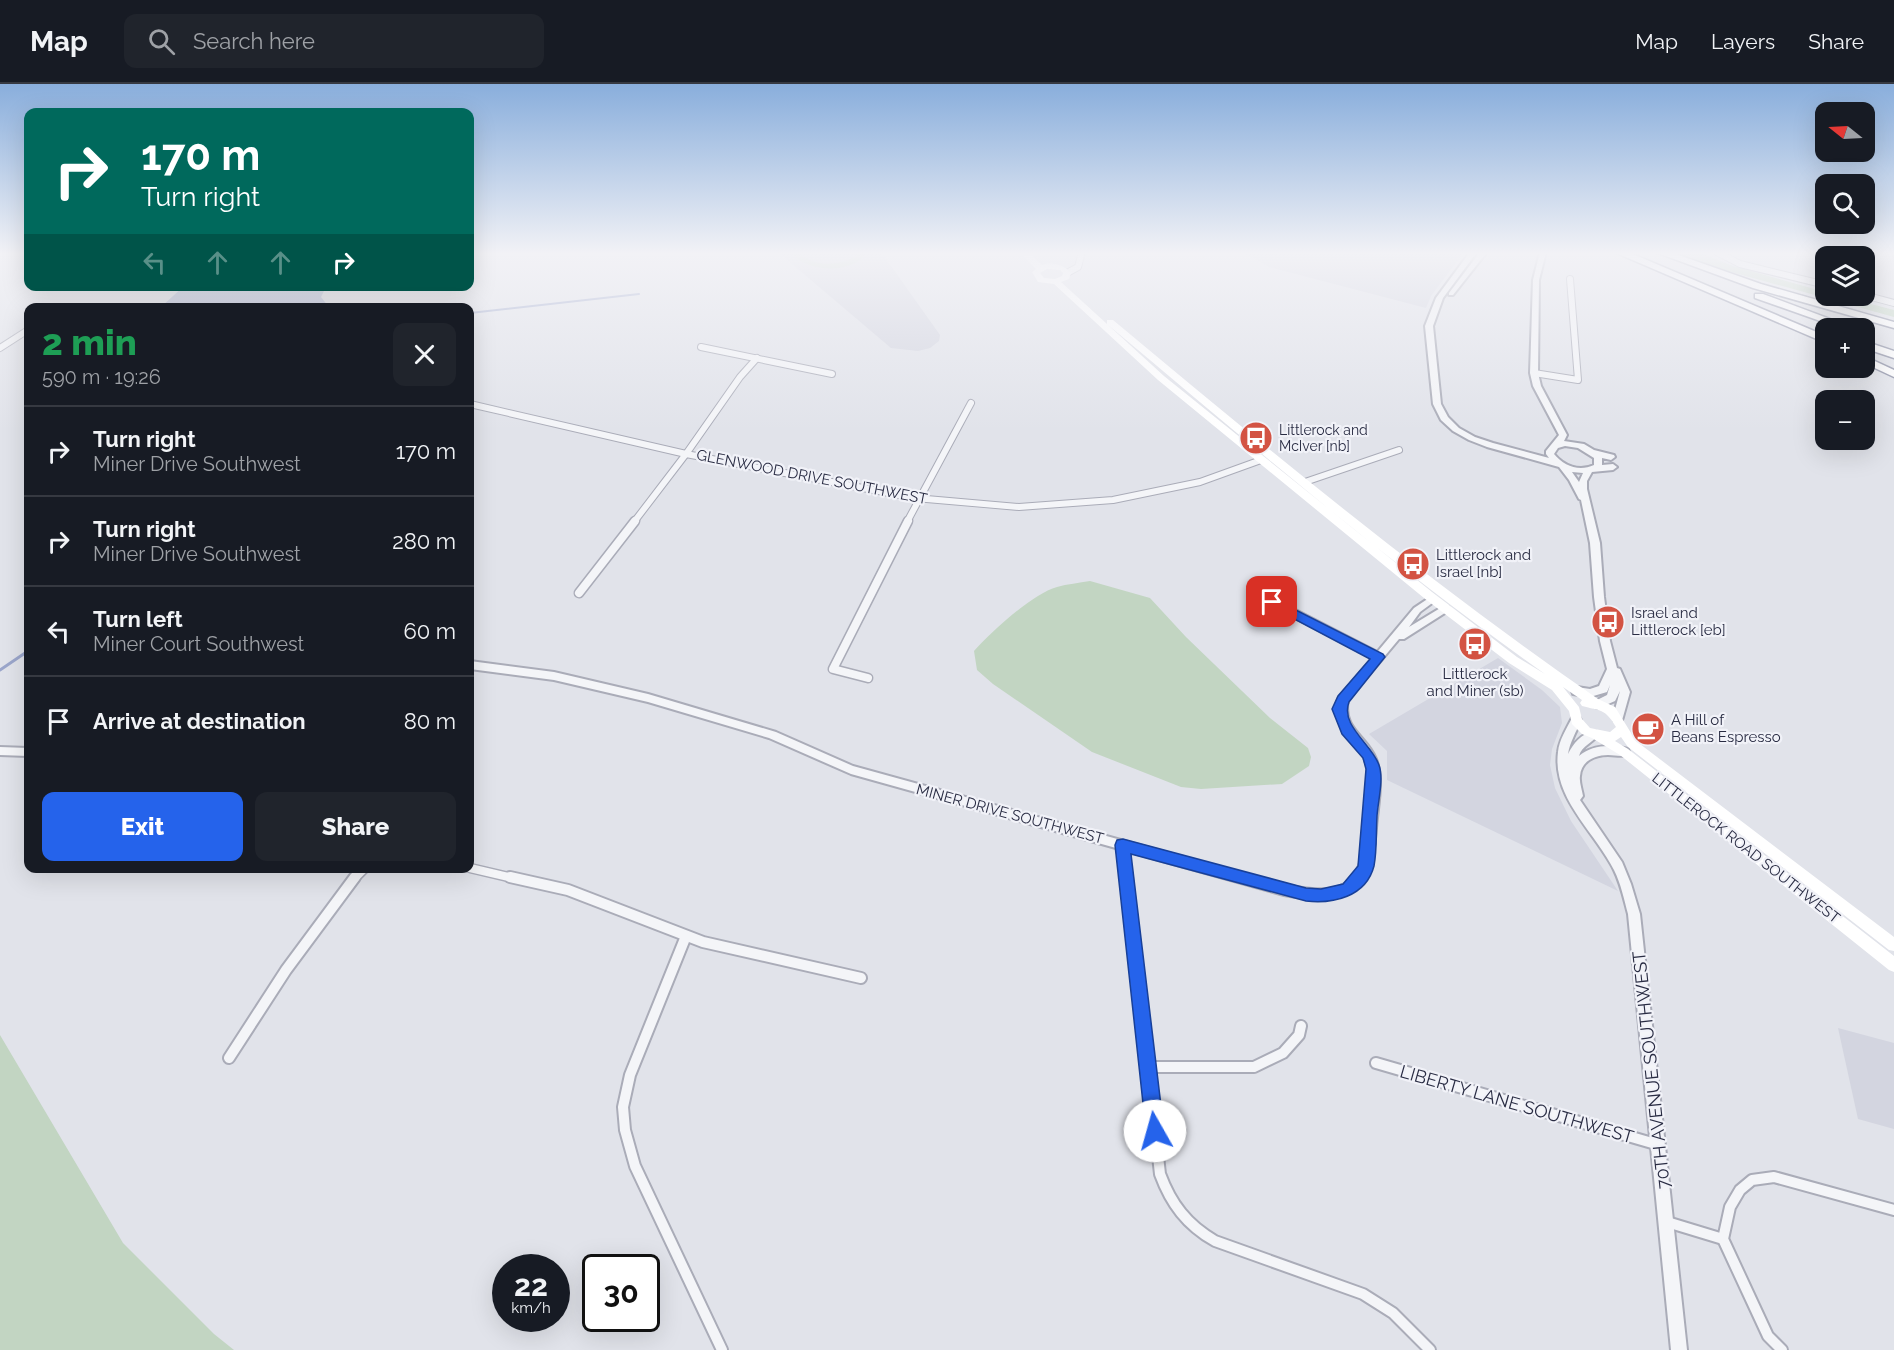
<!DOCTYPE html>
<meta charset="utf-8">
<style>
:root{--surface:#171b24;--page:#20242c;--text:#f1f3f6;--muted:#9ea1a6;--line:#363941;--accent:#2563eb}
body{margin:0;font-family:Raleway,sans-serif;background:var(--page);color:var(--text);height:100vh;display:flex;flex-direction:column;font-size:22px;white-space:nowrap}
*{box-sizing:border-box;margin:0}
p{font-size:20px;color:var(--muted)}
.icon{flex:none;width:33px;height:33px;fill:none;stroke:currentColor;stroke-width:2;stroke-linecap:round;stroke-linejoin:round}
.map{position:relative;flex:1;overflow:hidden}
.panel{position:absolute;left:24px;top:219px;width:450px;height:570px;display:flex;flex-direction:column;background:var(--surface);border-radius:12px;box-shadow:0 6px 24px #0002}
.panel>*{flex:none}
.hud{position:absolute;left:24px;top:24px;width:450px;height:183px;border-radius:12px;box-shadow:0 6px 24px #0002;background:#00695c;color:#fff;overflow:hidden}
.needle{width:39px;rotate:288deg}
.fabs{position:absolute;left:1815px;top:18px;display:grid;gap:12px}
.fabs a{display:grid;place-items:center;width:60px;height:60px;border-radius:12px;background:var(--surface);box-shadow:0 6px 24px #0002;font-size:30px}
.speed{position:absolute;left:492px;top:1170px;display:flex;gap:12px;font-size:30px;font-weight:700;text-align:center}
.speed>*{display:grid;place-content:center;width:78px;height:78px;border-radius:50%;background:var(--surface);box-shadow:0 6px 24px #0002;line-height:1}
.speed small{font-size:15px;font-weight:400}
.speed .limit{border:3px solid #111;border-radius:9px;background:#fff;color:#111}
.pin{position:absolute;display:grid;place-items:center;width:51px;height:51px;color:#fff;margin:-26px;border-radius:12px;box-shadow:0 3px 9px #0006}
.me{position:absolute;width:66px;margin:-33px;rotate:353deg;stroke-linejoin:round;filter:drop-shadow(0 0 4px #0008)}
.turn{display:flex;align-items:center;gap:21px;height:126px;padding:0 18px;font-size:27px}
.turn .icon{width:78px;height:78px;stroke-width:2.5}
.turn b{display:block;font-size:42px;line-height:51px}
.lanes{display:flex;align-items:center;height:57px;padding:0 18px;background:#0003;justify-content:center;gap:30px;direction:ltr}
.lanes .off{opacity:.35}
.round{display:grid;place-items:center;flex:none;width:63px;height:63px;border-radius:12px;background:var(--page)}
.overview{display:flex;align-items:center;justify-content:space-between;height:102px;padding:0 18px}
h1{font-size:36px;font-weight:800;line-height:45px;color:#1e9e55}
.primary-button{display:flex;gap:12px;margin-top:auto;padding:12px 18px}
.primary-button a{flex:1;height:69px;border-radius:12px;background:var(--accent);color:#fff;font-size:24px;font-weight:800;line-height:69px;text-align:center}
.primary-button a+a{background:var(--page);color:var(--text)}
ul{padding:0;list-style:none}
li{display:flex;align-items:center;gap:18px;height:90px;padding:0 18px;border-top:2px solid var(--line)}
li div{flex:1}
li b{display:block;font-size:22px}
li em{font-style:normal}
header{display:flex;align-items:center;gap:36px;box-sizing:border-box;height:84px;padding:0 30px;background:var(--surface);border-bottom:2px solid var(--line)}
header strong{font-size:28px}
nav{display:flex;gap:33px;margin-inline-start:auto;font-size:21px}
.search{width:420px;height:54px;background:var(--page);display:flex;align-items:center;gap:15px;box-sizing:border-box;padding:0 21px;border-radius:12px;color:var(--muted);font-size:22px}
.map>svg:first-child{display:block}
.built{fill:#d3d5e0}
.green{fill:#c2d5c2}
.water{fill:#9ba6cb}
.lines{fill:none;stroke-linecap:round;stroke-linejoin:round}
.stream-far1{stroke:#9ba6cb;stroke-width:2}
.stream{stroke:#9ba6cb;stroke-width:3}
.minor-far2-casing{stroke:#aaacb8;stroke-width:8}
.minor-far1-casing{stroke:#aaacb8;stroke-width:11}
.minor-casing{stroke:#aaacb8;stroke-width:14}
.tertiary-casing{stroke:#aaacb8;stroke-width:4}
.motorway-casing{stroke:#888ca2;stroke-width:3}
.minor-far2{stroke:#f4f5f8;stroke-width:6}
.minor-far1{stroke:#f4f5f8;stroke-width:8}
.minor{stroke:#f4f5f8;stroke-width:10}
.tertiary{fill:#f4f5f8;fill-rule:evenodd}
.secondary{fill:#fff;fill-rule:evenodd}
.motorway{fill:#fff;fill-rule:evenodd}
.route{fill:#2563eb;stroke:#184099;stroke-width:1.5}
.labels{text-anchor:middle;dominant-baseline:central;stroke-width:4.5;stroke-linejoin:round;paint-order:stroke}
.far-poi-label{font-size:14px;fill:#292c43;stroke:#f1f2f8;text-anchor:start}
.street-label{font-size:15px;fill:#292c43;stroke:#f1f2f8}
.poi-label{font-size:15px;fill:#292c43;stroke:#f1f2f8;text-anchor:start}
.near-street-label{font-size:18px;fill:#292c43;stroke:#f1f2f8}
</style>
<header>
<strong>Map</strong>
<div class="search"><svg class="icon" aria-label="search" viewBox="0 0 24 24"><circle cx="10" cy="10" r="6"/><path d="M15 15l6 6"/></svg>Search here</div>
<nav><a>Map</a><a>Layers</a><a>Share</a></nav>
</header>
<div class="map">
<svg width="1894" height="1266" viewBox="0 0 1894 1266">
<rect width="100%" height="100%" fill="#e1e3ea"/>
<g class="built">
<path d="M778 168H881L940 251 939 257 930 264 918 267 891 264Z"/>
<path d="M1243 168H1464L1431 212 1426 224 1269 183Z"/>
<path d="M1498 574 1542 606 1560 623 1562 639 1552 665 1550 681 1555 704 1571 737 1618 807 1387 696V667L1369 650Z"/>
<path d="M1838 944 1894 959V1045L1858 1035Z"/>
</g>
<g class="green">
<path d="M790 168H799C811 182 834 182 850 175 858 172 859 168 868 168 851 191 808 189 790 168Z"/>
<path d="M1671 168H1698L1730 181 1825 208 1826 212H1840L1894 226V233L1710 182Z"/>
<path d="M1090 497 1150 514 1186 553 1270 634 1308 664 1311 673 1309 682 1282 700 1201 705 1181 703 1092 668 993 600 977 586 974 567C991 548 1032 510 1057 503 1067 500 1079 499 1090 497Z"/>
<path d="M0 951 123 1159 214 1250 234 1266H0Z"/>
</g>
<path class="water" d="M184 202 321 203 324 207 321 213 329 223H161Z"/>
<g class="lines">
<path class="stream-far1" d="M470 229 639 210"/>
<path class="stream" d="M0 586 28 567"/>
<defs>
<g id="minor-far2">
<path d="M1717 168 1740 180 1826 201"/>
<path d="M1067 189 1078 183 1082 168"/>
<path d="M1864 211 1894 219"/>
<path d="M701 263 832 290"/>
<path d="M0 264 28 246"/>
<path d="M1534 289 1578 296 1570 195"/>
<path d="M470 320 686 370 915 414 1019 423 1113 416 1200 398 1261 376"/>
<path d="M1305 398 1399 366"/>
<path d="M634 438 686 370 740 293 757 274"/>
<path d="M907 438 971 319"/>
</g>
<g id="minor-far1">
<path d="M579 509 635 437"/>
<path d="M1272 518 1379 573"/>
<path d="M868 594 833 585 908 437"/>
<path d="M1123 761 1127 795"/>
<path d="M470 784 517 795"/>
<path d="M354 795 365 784"/>
</g>
<g id="minor">
<path d="M510 793 568 806 703 858 861 894"/>
<path d="M1127 793 1160 1090C1171 1120 1187 1141 1215 1157L1363 1210 1393 1229 1430 1266"/>
<path d="M686 852 630 991 623 1023 625 1046 635 1082 722 1266"/>
<path d="M229 974 286 886 355 793"/>
<path d="M1376 979 1659 1061"/>
<path d="M1147 983H1254L1283 969 1299 951 1301 942"/>
<path d="M1667 1138 1723 1155"/>
<path d="M1782 1266 1768 1252 1723 1155 1730 1123 1740 1106 1752 1096 1774 1093 1894 1126"/>
</g>
<g id="tertiary">
<path d="M1470 168H1477L1443 214 1433 242 1441 320 1448 333 1459 344 1475 353 1493 359 1549 374 1546 370V367L1559 351 1533 302 1530 289 1533 196 1540 168H1546L1539 196 1538 289 1541 302 1567 351 1564 357 1584 360 1594 366 1614 371 1615 373 1611 376 1602 374V381L1613 380 1617 383 1613 386 1592 388 1587 397V405L1600 459 1604 513 1610 557 1617 584 1620 585 1630 608 1623 633 1622 636H1614L1613 633 1620 607 1615 617 1599 624 1595 623 1594 620 1595 617 1607 611 1610 601 1607 608 1590 613 1573 610 1572 607 1577 603 1590 605 1599 602 1607 585 1600 557 1594 513 1590 459 1581 416 1579 415 1569 396 1559 383 1487 363 1469 356 1453 347 1441 336 1433 320 1425 242 1436 214ZM1565 362 1578 364 1594 374V381C1579 388 1564 382 1554 370L1558 364ZM1572 388 1583 389 1579 398Z"/>
<path d="M1480 168H1487L1453 211H1449V209Z"/>
<path d="M1432 512 1437 515 1435 517 1420 528 1409 543 1442 523H1448L1450 525 1448 527 1404 555H1399L1348 616C1342 645 1367 652 1376 675 1383 693 1379 716 1377 734 1375 751 1375 768 1370 784 1358 822 1315 817 1284 811L851 690 769 654 648 618 554 596 470 585V577L554 588 648 610 776 648 853 682 1284 801C1308 805 1346 814 1358 784 1364 771 1364 754 1365 739 1367 720 1372 697 1366 679 1359 653 1331 649 1338 615L1414 524Z"/>
<path d="M1576 633 1580 634 1581 637C1576 648 1570 658 1568 670 1574 658 1581 651 1593 647L1597 648 1598 651C1593 659 1582 661 1579 672 1592 661 1611 660 1628 665L1629 668 1628 671C1621 673 1615 671 1608 671 1595 671 1581 677 1580 692 1579 698 1582 706 1583 712L1580 716 1622 778 1631 800 1640 830 1687 1266H1671L1628 830C1624 815 1621 800 1614 786 1595 748 1552 714 1558 668 1559 656 1567 644 1572 634Z"/>
<path d="M0 663 28 664V672L0 671Z"/>
</g>
<g id="motorway">
<path d="M1614 168H1628L1826 252V259Z"/>
<path d="M1655 168H1670L1761 200 1894 238V244L1753 204Z"/>
<path d="M1755 210H1763L1854 244H1840L1755 214Z"/>
<path d="M1864 257 1894 267V274L1864 264Z"/>
<path d="M1864 272 1894 286V293L1864 279Z"/>
</g>
</defs>
<use href="#minor-far2" class="minor-far2-casing"/>
<use href="#minor-far1" class="minor-far1-casing"/>
<use href="#minor" class="minor-casing"/>
<use href="#tertiary" class="tertiary-casing"/>
<use href="#motorway" class="motorway-casing"/>
<use href="#minor-far2" class="minor-far2"/>
<use href="#minor-far1" class="minor-far1"/>
<use href="#minor" class="minor"/>
<use href="#tertiary" class="tertiary"/>
<path class="secondary" d="M1019 168H1028L1042 181C1052 177 1064 181 1071 189L1069 195 1061 198 1164 292 1432 508 1517 573 1545 590C1392 482 1250 360 1107 240V236H1113C1271 368 1429 498 1598 615L1615 623 1636 657 1894 853V867L1889 866 1628 663 1621 653 1615 657 1628 665 1894 872V888L1889 886 1620 671 1592 654 1582 650 1572 640 1569 627 1552 606 1509 579 1424 514 1158 296 1054 200 1038 198 1032 188 1036 185ZM1047 185 1060 186 1063 189 1062 192 1055 195 1044 194 1040 189ZM1563 603 1582 616 1580 619 1582 622C1600 627 1605 624 1616 643L1610 648 1590 644 1582 635 1579 623Z"/>
<use href="#motorway" class="motorway"/>
</g>
<linearGradient id="sky" x2="0" y2="1"><stop stop-color="#89aedc"/><stop offset="0.49" stop-color="#f2f2f6"/><stop offset="1" stop-color="#f2f2f6" stop-opacity="0"/></linearGradient>
<rect width="1894" height="346" fill="url(#sky)"/>
<path class="route" d="M1272 514 1383 570 1385 573 1349 618C1340 642 1372 660 1379 681 1384 695 1378 717 1377 732 1376 748 1377 767 1374 782 1366 813 1333 820 1306 817L1131 770 1164 1047 1162 1054 1155 1056 1149 1054 1146 1047 1115 761 1117 756 1123 755 1306 804 1321 805 1343 800 1358 782 1366 685 1363 674 1342 650 1332 625 1338 612 1370 575 1268 521 1266 518Z"/>
<defs>
<symbol id="bus-disc" viewBox="-11 -11 22 22"><circle r="9.5" fill="#d35343" stroke="#f1f2f8"/><path d="M-5-6H5V4H4V6H2V4H-2V6H-4V4H-5ZM-3.5-4V0h7V-4ZM-3.5 1.2v1.5H-2V1.2ZM2 1.2v1.5H3.5V1.2Z" fill="#fff"/></symbol>
<symbol id="cafe-disc" viewBox="-11 -11 22 22"><circle r="9.5" fill="#d35343" stroke="#f1f2f8"/><path d="M-5.5-4.5H6V0H3Q3 3.5 0 3.5H-2.5Q-5.5 3.5-5.5 0ZM3-3.2v2h1.7v-2ZM-6 4.5H4V6H-6Z" fill="#fff"/></symbol>
</defs>
<g fill-rule="evenodd">
<use href="#bus-disc" x="1237" y="335" width="38" height="38"/>
<use href="#bus-disc" x="1394" y="461" width="38" height="38"/>
<use href="#bus-disc" x="1589" y="519" width="38" height="38"/>
<use href="#bus-disc" x="1456" y="541" width="38" height="38"/>
<use href="#cafe-disc" x="1629" y="626" width="38" height="38"/>
</g>
<g class="labels">
<g class="far-poi-label">
<text x="1279" y="346">Littlerock and<tspan x="1279" dy="16">McIver [nb]</tspan></text>
</g>
<g class="street-label">
<text transform="translate(812 393) rotate(11)">GLENWOOD DRIVE SOUTHWEST</text>
<text transform="translate(1010 730) rotate(15)">MINER DRIVE SOUTHWEST</text>
<text transform="translate(1746 764) rotate(38)">LITTLEROCK ROAD SOUTHWEST</text>
</g>
<g class="poi-label">
<text x="1436" y="471">Littlerock and<tspan x="1436" dy="17">Israel [nb]</tspan></text>
<text x="1631" y="529">Israel and<tspan x="1631" dy="17">Littlerock [eb]</tspan></text>
<text x="1475" y="590" text-anchor="middle">Littlerock<tspan x="1475" dy="17">and Miner (sb)</tspan></text>
<text x="1671" y="636">A Hill of<tspan x="1671" dy="17">Beans Espresso</tspan></text>
</g>
<g class="near-street-label">
<text transform="translate(1651 986) rotate(-96)">70TH AVENUE SOUTHWEST</text>
<text transform="translate(1517 1020) rotate(16)">LIBERTY LANE SOUTHWEST</text>
</g>
</g>
</svg>
<div class="fabs">
<a><svg class="needle" viewBox="-14 -14 28 28"><path d="M0-13l5 13h-10z" fill="#e53935"/><path d="M0 13l5-13h-10z" fill="#9ea1a6"/></svg></a>
<a><svg class="icon" aria-label="search" viewBox="0 0 24 24"><circle cx="10" cy="10" r="6"/><path d="M15 15l6 6"/></svg></a>
<a><svg class="icon" aria-label="layers" viewBox="0 0 24 24"><path d="M12 4l9 5-9 5-9-5zM3 14l9 5 9-5"/></svg></a>
<a>+</a>
<a>−</a>
</div>
<div class="speed"><div>22<small>km/h</small></div><div class="limit">30</div></div>
<div class="pin" style="left:1272px;top:518px;background:#d93025"><svg class="icon" aria-label="arrive" viewBox="0 0 24 24"><path d="M6 21V4h12l-3 4 3 4H6"/></svg></div>
<svg class="me" style="left:1155px;top:1047px" viewBox="-20 -20 40 40"><circle r="19" fill="#fff"/><path d="M0-13L10 11 0 6-10 11z" fill="#2563eb"/></svg>
<div class="hud">
<div class="turn"><svg class="icon" aria-label="right" viewBox="0 0 24 24"><path d="M7 20v-9h11M14 6l5 5-5 5"/></svg><div><b>170 m</b>Turn right</div></div>
<div class="lanes"><svg class="icon off" aria-label="left" viewBox="0 0 24 24"><path d="M17 20v-9H6M10 6l-5 5 5 5"/></svg><svg class="icon off" aria-label="ahead" viewBox="0 0 24 24"><path d="M12 20V5M6 11l6-6 6 6"/></svg><svg class="icon off" aria-label="ahead" viewBox="0 0 24 24"><path d="M12 20V5M6 11l6-6 6 6"/></svg><svg class="icon" aria-label="right" viewBox="0 0 24 24"><path d="M7 20v-9h11M14 6l5 5-5 5"/></svg></div>
</div>
<section class="panel">
<div class="overview"><div><h1>2 min</h1><p>590 m · 19:26</p></div><a class="round"><svg class="icon" aria-label="close" viewBox="0 0 24 24"><path d="M6 6l12 12M18 6L6 18"/></svg></a></div>
<ul>
<li><svg class="icon" aria-label="right" viewBox="0 0 24 24"><path d="M7 20v-9h11M14 6l5 5-5 5"/></svg><div><b>Turn right</b><p>Miner Drive Southwest</p></div><em>170 m</em></li>
<li><svg class="icon" aria-label="right" viewBox="0 0 24 24"><path d="M7 20v-9h11M14 6l5 5-5 5"/></svg><div><b>Turn right</b><p>Miner Drive Southwest</p></div><em>280 m</em></li>
<li><svg class="icon" aria-label="left" viewBox="0 0 24 24"><path d="M17 20v-9H6M10 6l-5 5 5 5"/></svg><div><b>Turn left</b><p>Miner Court Southwest</p></div><em>60 m</em></li>
<li><svg class="icon" aria-label="arrive" viewBox="0 0 24 24"><path d="M6 21V4h12l-3 4 3 4H6"/></svg><div><b>Arrive at destination</b></div><em>80 m</em></li>
</ul>
<div class="primary-button"><a>Exit</a><a>Share</a></div>
</section>
</div>
